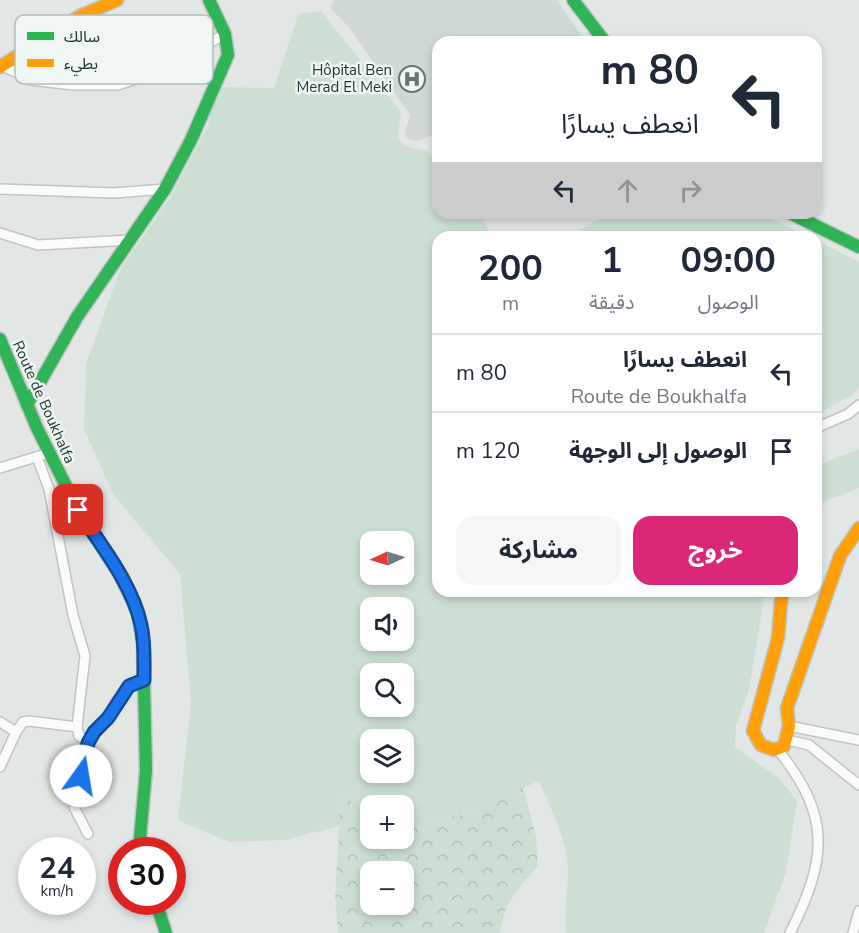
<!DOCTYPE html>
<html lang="ar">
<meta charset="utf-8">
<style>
:root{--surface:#fff;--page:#f6f6f7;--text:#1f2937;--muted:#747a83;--line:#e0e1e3;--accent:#db2777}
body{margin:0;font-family:"Nunito Sans","Noto Sans Arabic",sans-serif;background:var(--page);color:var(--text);direction:rtl;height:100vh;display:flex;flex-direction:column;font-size:22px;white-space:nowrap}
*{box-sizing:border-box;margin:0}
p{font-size:20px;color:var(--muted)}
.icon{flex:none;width:33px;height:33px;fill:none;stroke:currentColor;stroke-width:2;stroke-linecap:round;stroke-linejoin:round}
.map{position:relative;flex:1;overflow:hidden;direction:ltr}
.sheet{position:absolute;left:432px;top:231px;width:390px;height:366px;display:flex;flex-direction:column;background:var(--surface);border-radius:18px;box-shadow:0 3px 9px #0003;direction:rtl}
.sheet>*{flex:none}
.top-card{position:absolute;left:432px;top:36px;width:390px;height:183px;border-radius:18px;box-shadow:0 3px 9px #0003;direction:rtl;background:#fff;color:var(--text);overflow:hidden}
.needle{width:39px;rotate:266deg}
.tools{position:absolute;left:360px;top:531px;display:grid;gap:12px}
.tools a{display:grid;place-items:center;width:54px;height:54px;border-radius:12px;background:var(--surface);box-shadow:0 3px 9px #0003;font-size:30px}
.speed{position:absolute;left:18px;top:837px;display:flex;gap:12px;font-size:30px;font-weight:700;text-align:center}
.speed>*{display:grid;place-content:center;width:78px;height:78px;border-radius:50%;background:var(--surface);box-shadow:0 3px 9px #0003;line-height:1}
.speed small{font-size:15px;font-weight:400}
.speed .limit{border:9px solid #d22;background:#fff;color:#111}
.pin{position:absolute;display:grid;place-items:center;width:51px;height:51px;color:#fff;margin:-26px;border-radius:12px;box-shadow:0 3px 9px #0006}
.me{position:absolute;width:66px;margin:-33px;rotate:13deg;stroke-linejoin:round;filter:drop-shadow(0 0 4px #0008)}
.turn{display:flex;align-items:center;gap:21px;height:126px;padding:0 24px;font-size:27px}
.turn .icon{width:78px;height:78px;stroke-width:2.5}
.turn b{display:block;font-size:42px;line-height:51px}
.lanes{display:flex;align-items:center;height:57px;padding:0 24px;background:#0003;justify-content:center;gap:30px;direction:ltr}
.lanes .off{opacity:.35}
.eta{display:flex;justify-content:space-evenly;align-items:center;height:102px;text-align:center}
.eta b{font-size:36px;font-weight:700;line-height:42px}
.cta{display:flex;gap:12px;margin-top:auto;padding:12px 24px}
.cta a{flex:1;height:69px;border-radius:18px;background:var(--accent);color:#fff;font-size:24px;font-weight:700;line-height:69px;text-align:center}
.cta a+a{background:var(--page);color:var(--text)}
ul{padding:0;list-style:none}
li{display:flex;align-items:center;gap:18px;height:78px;padding:0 24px;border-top:2px solid var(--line)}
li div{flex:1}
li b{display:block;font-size:22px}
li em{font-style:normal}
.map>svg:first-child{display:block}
.built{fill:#d0d8d5}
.green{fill:#cddfd3;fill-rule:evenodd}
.forest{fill:url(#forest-crowns);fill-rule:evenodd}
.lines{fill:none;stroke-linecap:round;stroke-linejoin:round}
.street-casing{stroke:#bfc4c2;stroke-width:12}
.fast-casing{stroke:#bec4c2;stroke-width:15}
.slow-casing{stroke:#bec4c2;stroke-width:15}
.street{stroke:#fbfbfb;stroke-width:9}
.fast{stroke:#30b455;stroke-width:12}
.slow{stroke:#ff9f0a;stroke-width:12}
.route-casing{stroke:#114b97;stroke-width:15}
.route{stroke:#1a73e8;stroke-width:10}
.labels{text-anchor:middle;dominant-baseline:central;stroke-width:5;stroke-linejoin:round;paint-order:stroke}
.poi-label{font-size:15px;fill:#223732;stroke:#eff6f3;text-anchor:end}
.street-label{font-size:15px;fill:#223732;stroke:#eff6f3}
.key{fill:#eff6f3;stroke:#b2bdb9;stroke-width:1.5}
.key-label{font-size:16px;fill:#223732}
</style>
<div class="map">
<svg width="859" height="933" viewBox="0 0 859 933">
<defs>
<pattern id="forest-crowns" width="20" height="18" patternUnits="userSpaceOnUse" patternTransform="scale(1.5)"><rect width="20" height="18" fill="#cddfd3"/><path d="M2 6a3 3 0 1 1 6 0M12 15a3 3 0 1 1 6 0" fill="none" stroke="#b0c0b6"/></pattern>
</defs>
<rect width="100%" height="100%" fill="#e2e7e5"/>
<path class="built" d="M334 0H557L586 42H438V141L433 135 416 141 408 139 405 133 410 115 348 26 330 8Z"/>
<g class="green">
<path d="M321 11 401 112 398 138 405 146 427 151 438 162V213H478L493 237H438V591H765L749 690 736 726 735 747 779 778 797 801 786 872 764 933H566C563 913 568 893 568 873 568 841 551 810 539 781L463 815 417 821 404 832V806H370V815L341 794 340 826 284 840 229 842 178 820 191 703 180 574 113 494 84 429 86 364 120 270 171 196 208 126 215 87 274 88 298 14ZM370 542H404V574H370ZM370 608H404V640H370ZM370 674H404V706H370ZM370 740H404V772H370Z"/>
<path d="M609 213H760L809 237H568Z"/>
<path d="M816 240 859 262V386L854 394 816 415Z"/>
<path d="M859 449V488L816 505V466Z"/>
</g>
<path class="forest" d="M523 787 536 837 538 866C518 888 504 903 500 933H338L335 897 341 794 370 815V838L379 839V842L404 838V832L417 821 463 815ZM370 872H404V904H370Z"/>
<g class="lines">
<defs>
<g id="street">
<path d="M3 66 31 80 73 85H118L164 69 225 34"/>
<path d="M0 189 114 193 165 189"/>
<path d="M0 233 38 245 131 240"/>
<path d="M816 428 848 414 859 405"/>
<path d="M37 457 49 489 73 615 85 656 77 727 79 736 89 743 129 686 144 680"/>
<path d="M0 468 49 453"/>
<path d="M0 722 16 732 23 722 29 721 77 727"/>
<path d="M789 726 859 740"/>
<path d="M788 740 809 745 859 785"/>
<path d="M778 750C832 817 827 859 790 933"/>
<path d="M0 767 16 732"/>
<path d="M88 834 74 807 89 743"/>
<path d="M853 933 859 911"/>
</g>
<g id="fast">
<path d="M573 0 605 42"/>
<path d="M790 213 859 247"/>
<path d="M0 339 37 428 78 510 119 573 138 612 143 644 146 770 139 850"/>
<path d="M27 405 77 317 165 189 191 140 228 55 225 34 209 0"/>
<path d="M156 902 166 933"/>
</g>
<g id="slow">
<path d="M0 67 78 17 117 0"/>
<path d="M782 591 778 638 753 731 761 745 774 750 784 746 789 726 787 708 840 556 859 528"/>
</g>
</defs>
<use href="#street" class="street-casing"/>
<use href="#fast" class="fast-casing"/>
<use href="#slow" class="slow-casing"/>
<use href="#street" class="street"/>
<use href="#fast" class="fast"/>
<use href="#slow" class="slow"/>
</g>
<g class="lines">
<defs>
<path id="route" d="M78 510C101 546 132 583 141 625 145 642 144 660 144 677V680L129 686 108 718 94 732 88 743 81 776"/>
</defs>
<use href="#route" class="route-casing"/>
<use href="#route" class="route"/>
</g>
<defs>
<symbol id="hospital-ring" viewBox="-11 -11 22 22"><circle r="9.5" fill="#eff6f3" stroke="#657571" stroke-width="1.5"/><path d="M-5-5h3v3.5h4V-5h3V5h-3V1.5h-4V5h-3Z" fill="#657571"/></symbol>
</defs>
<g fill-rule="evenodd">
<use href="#hospital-ring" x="397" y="64" width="30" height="30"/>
</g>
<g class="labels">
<g class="poi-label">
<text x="392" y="70">Hôpital Ben<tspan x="392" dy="17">Merad El Meki</tspan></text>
</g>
<g class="street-label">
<text transform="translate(44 402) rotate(66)">Route de Boukhalfa</text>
</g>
</g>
<rect x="15" y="15" width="198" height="69" rx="9" class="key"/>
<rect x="27" y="32" width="27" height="8" fill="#30b455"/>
<rect x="27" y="59" width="27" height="8" fill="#ff9f0a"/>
<g class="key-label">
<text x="64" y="42">سالك</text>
<text x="64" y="69">بطيء</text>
</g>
</svg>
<div class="tools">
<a><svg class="needle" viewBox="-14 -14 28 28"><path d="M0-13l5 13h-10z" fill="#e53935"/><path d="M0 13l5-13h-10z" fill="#747a83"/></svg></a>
<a><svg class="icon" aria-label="sound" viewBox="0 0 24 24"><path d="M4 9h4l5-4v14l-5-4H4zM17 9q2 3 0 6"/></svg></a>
<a><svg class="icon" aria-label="search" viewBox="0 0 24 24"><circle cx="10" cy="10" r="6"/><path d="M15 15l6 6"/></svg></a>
<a><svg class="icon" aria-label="layers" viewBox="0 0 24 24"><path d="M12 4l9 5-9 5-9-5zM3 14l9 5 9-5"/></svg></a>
<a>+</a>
<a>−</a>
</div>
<div class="speed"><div>24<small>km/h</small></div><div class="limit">30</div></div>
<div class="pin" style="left:78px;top:510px;background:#d93025"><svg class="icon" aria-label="arrive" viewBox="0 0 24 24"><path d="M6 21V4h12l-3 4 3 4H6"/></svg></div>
<svg class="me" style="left:81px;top:776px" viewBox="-20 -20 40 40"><circle r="19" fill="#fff"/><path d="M0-13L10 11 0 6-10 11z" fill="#1a73e8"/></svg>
<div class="top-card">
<div class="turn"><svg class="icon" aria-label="left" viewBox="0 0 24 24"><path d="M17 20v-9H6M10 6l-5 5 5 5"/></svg><div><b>80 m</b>انعطف يسارًا</div></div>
<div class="lanes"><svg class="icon" aria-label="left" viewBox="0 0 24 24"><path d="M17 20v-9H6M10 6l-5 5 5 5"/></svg><svg class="icon off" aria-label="ahead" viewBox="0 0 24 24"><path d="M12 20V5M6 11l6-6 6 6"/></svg><svg class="icon off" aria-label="right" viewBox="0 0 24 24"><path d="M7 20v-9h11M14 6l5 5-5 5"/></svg></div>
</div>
<section class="sheet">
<div class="eta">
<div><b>09:00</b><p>الوصول</p></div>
<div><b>1</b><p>دقيقة</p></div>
<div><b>200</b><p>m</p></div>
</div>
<ul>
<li><svg class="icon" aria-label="left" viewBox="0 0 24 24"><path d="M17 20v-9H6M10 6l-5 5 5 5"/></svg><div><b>انعطف يسارًا</b><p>Route de Boukhalfa</p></div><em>80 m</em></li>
<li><svg class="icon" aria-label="arrive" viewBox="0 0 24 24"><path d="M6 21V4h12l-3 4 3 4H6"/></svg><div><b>الوصول إلى الوجهة</b></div><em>120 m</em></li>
</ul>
<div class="cta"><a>خروج</a><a>مشاركة</a></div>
</section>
</div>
